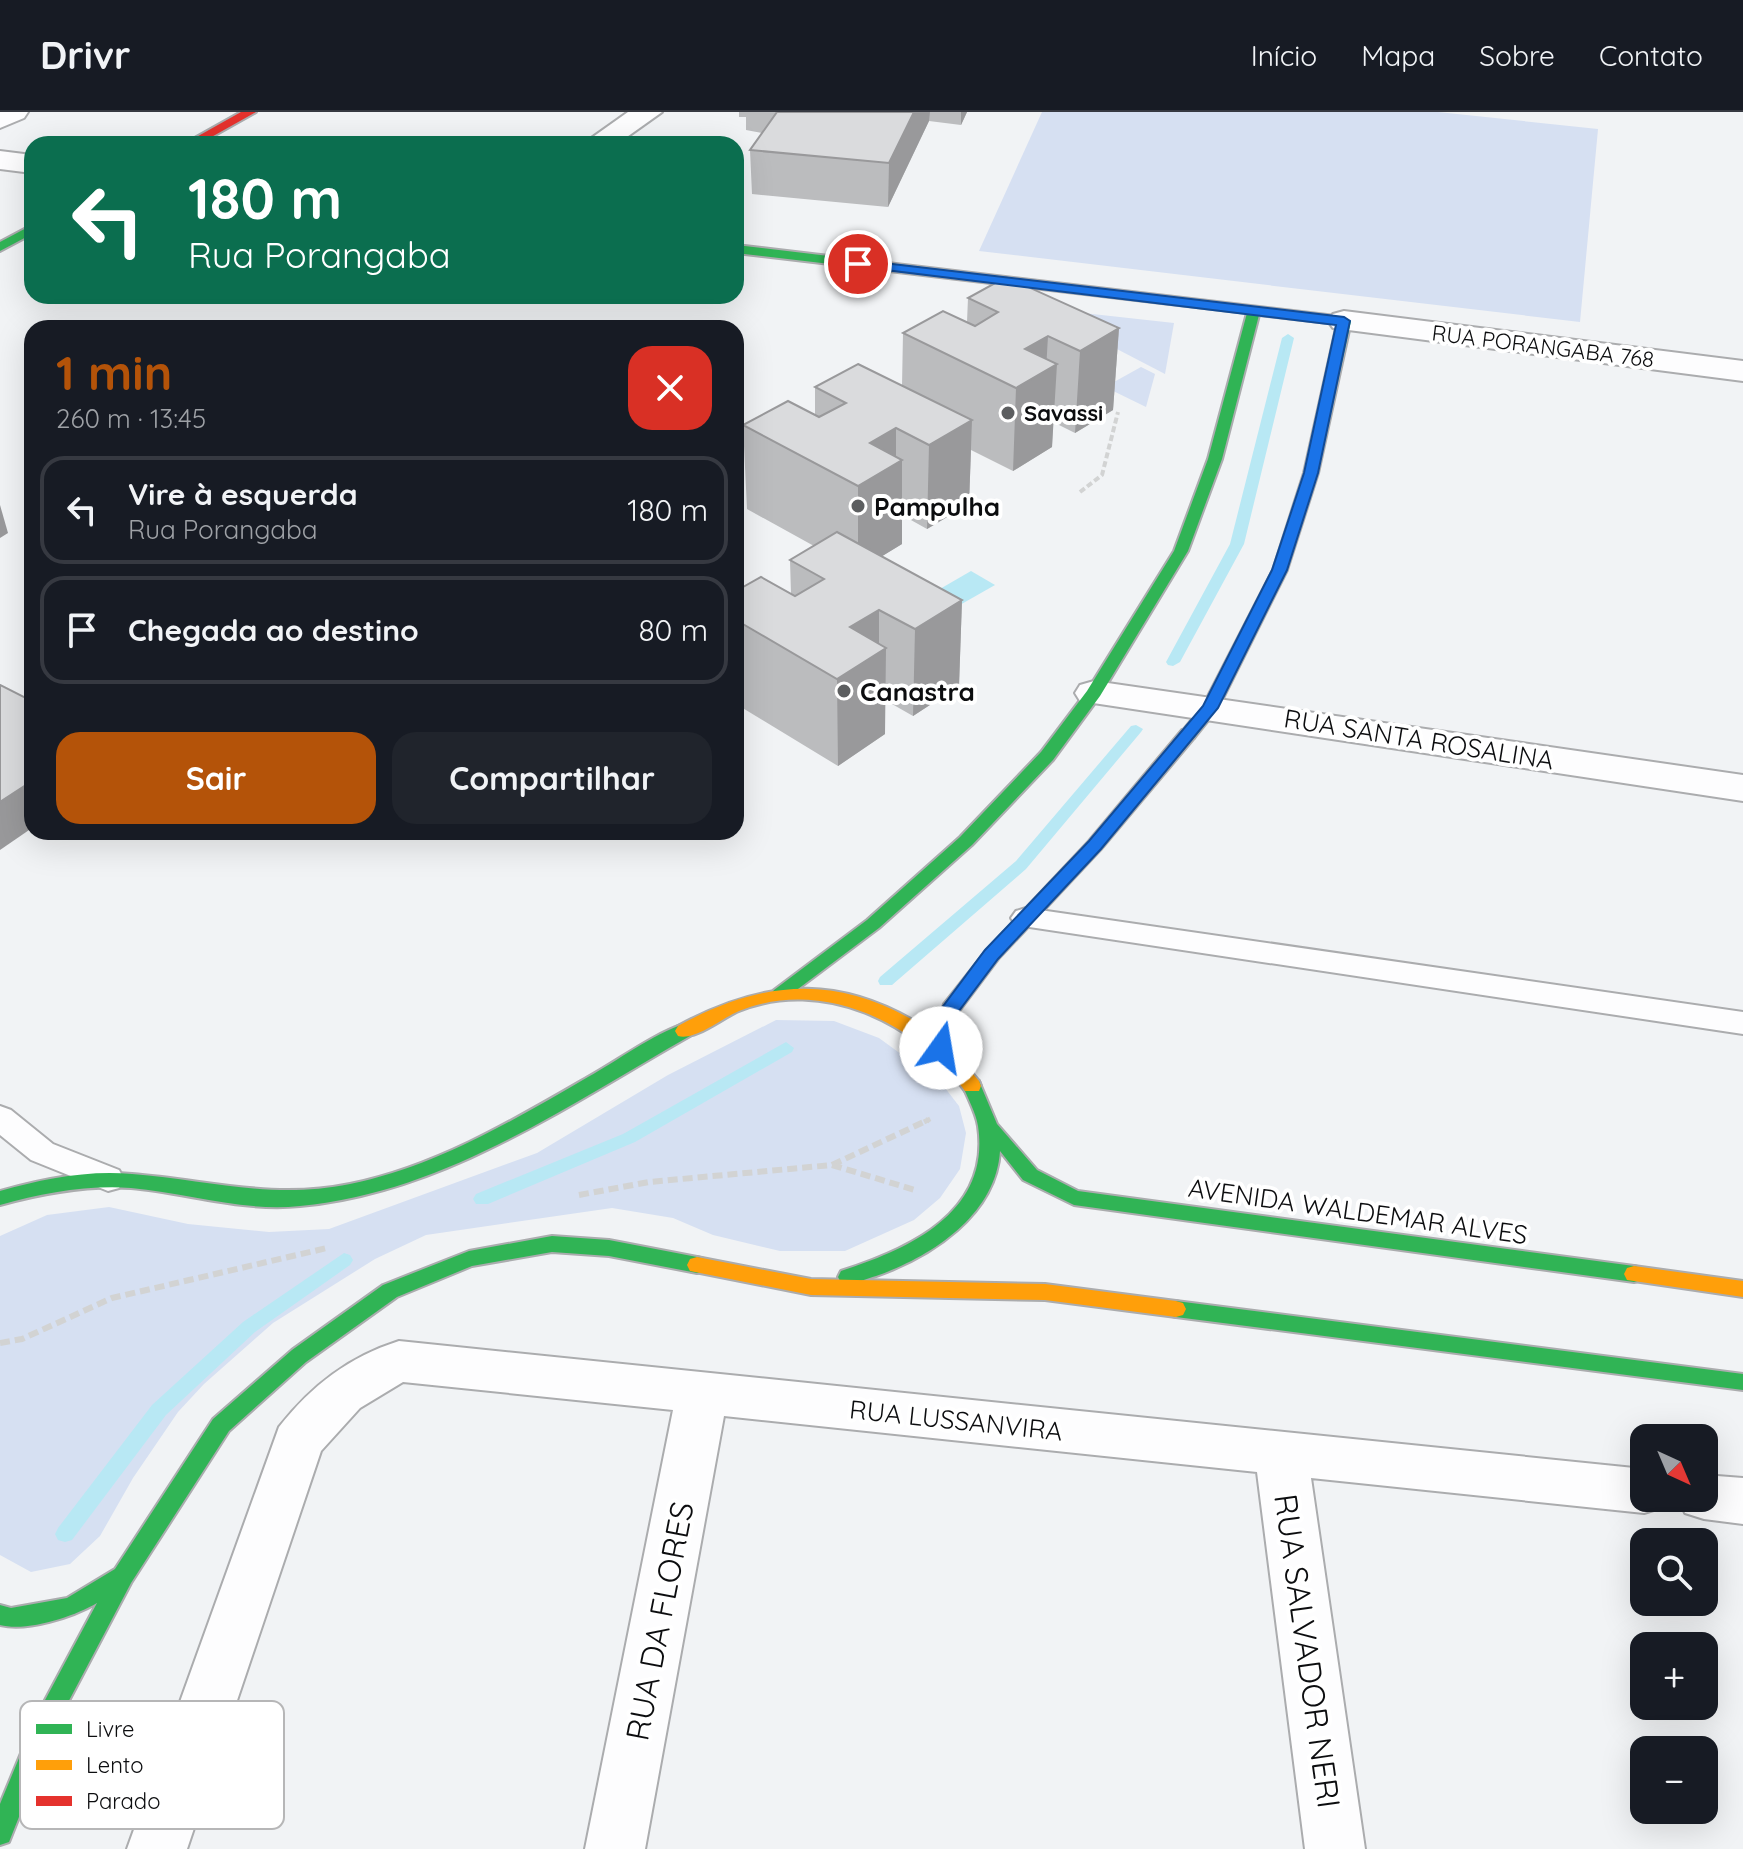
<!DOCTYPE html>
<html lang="pt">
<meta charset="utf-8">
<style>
:root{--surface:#171b24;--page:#20242c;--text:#f1f3f6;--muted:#9ea1a6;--line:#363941;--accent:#b45309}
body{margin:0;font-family:Quicksand,sans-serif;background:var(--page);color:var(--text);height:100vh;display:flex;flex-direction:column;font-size:30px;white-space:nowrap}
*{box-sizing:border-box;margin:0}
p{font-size:26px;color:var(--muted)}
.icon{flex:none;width:44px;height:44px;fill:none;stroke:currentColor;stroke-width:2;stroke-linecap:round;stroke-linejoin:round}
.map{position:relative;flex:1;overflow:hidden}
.side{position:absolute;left:24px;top:208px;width:720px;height:520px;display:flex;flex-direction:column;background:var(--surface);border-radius:24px;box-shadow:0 8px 32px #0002}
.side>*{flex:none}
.banner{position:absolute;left:24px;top:24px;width:720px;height:168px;border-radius:24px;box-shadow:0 8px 32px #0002;background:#0b6e4f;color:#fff;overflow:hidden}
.needle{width:52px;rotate:136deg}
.buttons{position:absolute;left:1630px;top:1312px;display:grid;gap:16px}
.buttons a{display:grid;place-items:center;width:88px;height:88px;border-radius:16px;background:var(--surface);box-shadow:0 8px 32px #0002;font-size:40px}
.pin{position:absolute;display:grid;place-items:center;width:68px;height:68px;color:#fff;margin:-34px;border:4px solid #fff;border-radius:50%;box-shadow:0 2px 8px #0007}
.me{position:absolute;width:88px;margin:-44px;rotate:13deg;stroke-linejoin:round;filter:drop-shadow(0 0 6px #0008)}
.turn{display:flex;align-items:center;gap:28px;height:168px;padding:0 32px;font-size:36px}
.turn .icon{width:104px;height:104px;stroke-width:2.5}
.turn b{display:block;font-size:56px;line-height:68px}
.round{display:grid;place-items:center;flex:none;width:84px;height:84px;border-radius:24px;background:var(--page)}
.headline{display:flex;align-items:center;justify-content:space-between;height:136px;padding:0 32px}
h1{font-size:48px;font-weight:700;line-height:60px;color:var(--accent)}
.action{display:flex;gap:16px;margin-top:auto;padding:16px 32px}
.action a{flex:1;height:92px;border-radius:24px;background:var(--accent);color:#fff;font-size:32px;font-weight:700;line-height:92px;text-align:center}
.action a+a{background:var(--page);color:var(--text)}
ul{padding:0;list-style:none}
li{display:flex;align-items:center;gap:24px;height:108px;margin:0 16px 12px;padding:0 16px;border:4px solid var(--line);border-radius:24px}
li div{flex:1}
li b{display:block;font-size:30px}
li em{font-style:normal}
header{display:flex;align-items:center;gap:48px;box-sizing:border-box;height:112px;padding:0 40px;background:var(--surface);border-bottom:2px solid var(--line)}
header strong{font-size:38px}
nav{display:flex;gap:44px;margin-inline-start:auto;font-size:28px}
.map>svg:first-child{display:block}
.green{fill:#d6e0f2}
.water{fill:#b8e8f4}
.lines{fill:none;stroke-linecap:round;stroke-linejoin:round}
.stream{fill:#b8e8f4;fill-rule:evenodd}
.lane-casing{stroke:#abacae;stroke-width:4}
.street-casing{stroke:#abacae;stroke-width:4}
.fast-casing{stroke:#abacae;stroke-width:4}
.slow-casing{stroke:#abacae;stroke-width:4}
.jam-casing{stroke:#abacae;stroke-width:4}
.path-far2{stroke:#d2d3d3;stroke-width:4;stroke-dasharray:6 3;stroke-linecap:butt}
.path-far1{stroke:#d2d3d3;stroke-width:5;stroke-dasharray:7 4;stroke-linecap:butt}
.path{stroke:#d2d3d3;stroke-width:6;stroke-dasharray:10 5;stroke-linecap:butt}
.lane{fill:#fdfdfe;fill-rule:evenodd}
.street{fill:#fdfdfe;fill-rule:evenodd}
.fast{fill:#30b455;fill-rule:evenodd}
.slow{fill:#ff9f0a;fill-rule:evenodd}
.jam{fill:#e5322d;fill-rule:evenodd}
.wall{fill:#bbbcbe}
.shaded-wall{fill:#99999b}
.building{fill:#dadbdd;stroke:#99999b;stroke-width:2}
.route{fill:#1a73e8;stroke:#114b97;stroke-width:2}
.poi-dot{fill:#5c5e60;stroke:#fff;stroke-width:3}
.labels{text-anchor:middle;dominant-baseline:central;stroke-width:8;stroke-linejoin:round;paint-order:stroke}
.far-street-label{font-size:22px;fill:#0c0d0f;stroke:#fff}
.far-poi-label{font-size:22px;font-weight:bold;fill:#0c0d0f;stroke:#fff;text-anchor:start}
.poi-label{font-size:26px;font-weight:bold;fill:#0c0d0f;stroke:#fff;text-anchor:start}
.street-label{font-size:26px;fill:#0c0d0f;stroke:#fff}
.near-street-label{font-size:32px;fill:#0c0d0f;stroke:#fff}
.key{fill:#fff;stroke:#b6b6b7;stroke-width:2}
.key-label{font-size:22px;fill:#0c0d0f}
</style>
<header>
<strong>Drivr</strong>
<nav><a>Início</a><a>Mapa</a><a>Sobre</a><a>Contato</a></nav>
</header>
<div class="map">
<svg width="1743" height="1737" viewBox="0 0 1743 1737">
<rect width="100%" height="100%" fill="#f1f3f5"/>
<g class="green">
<path d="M1042 0H1438L1598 17 1580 210 979 139Z"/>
<path d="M1038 196 1174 211 1165 262Z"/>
<path d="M1141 255 1155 262 1146 295 1105 275Z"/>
<path d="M776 908 834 909 879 926 942 972 959 994 966 1021 960 1057 940 1086 914 1108 845 1139H780L713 1123 673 1106 612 1096 426 1123 375 1147 273 1211 204 1272 178 1300 133 1366 100 1424 70 1452 31 1460 0 1443V1124L47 1103 109 1095 188 1112 269 1120 329 1117 537 1041 668 963Z"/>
</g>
<path class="water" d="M971 459 995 473 937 506 914 492Z"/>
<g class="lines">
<g class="stream">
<path d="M1288 222 1294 226 1244 432 1180 550 1173 554 1168 553 1166 550 1230 432 1282 226Z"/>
<path d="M1136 613 1143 617 1141 620 1026 757 892 873H880L878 869 880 865 1016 749 1131 614Z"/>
<path d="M786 930 794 936 792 940 635 1030 488 1092H476L473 1087 476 1082 623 1022Z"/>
<path d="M344 1141 350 1143 353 1148 350 1153 255 1220 166 1303 72 1428 65 1430 58 1428 55 1422 58 1416 152 1293 243 1210Z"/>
</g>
<defs>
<g id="lane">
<path d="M1026 796 1743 900V922L1016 813 1011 806 1016 799Z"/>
<path d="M0 994 11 998 53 1032 119 1058 124 1067 119 1076 108 1079 31 1048 0 1023Z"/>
</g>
<g id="street">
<path d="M0 0H28L24 6 0 16Z"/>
<path d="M628 0H662L617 32H583Z"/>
<path d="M0 39 32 43V61L0 57Z"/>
<path d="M1344 199 1743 249V269L1333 216 1328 209 1333 202Z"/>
<path d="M1094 569 1743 663V689L1080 589 1075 581 1080 573Z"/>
<path d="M399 1229 1644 1357V1386H1667L1663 1395 1644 1401 1311 1366 1365 1737H1305L1257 1360 724 1304 645 1737H585L673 1298 403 1270 360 1296 321 1339 187 1737H127L279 1315C312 1273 349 1245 399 1229Z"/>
<path d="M1704 1363 1743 1366V1412L1704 1407 1685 1401 1678 1386H1704Z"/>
</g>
<g id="fast">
<path d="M32 113V122L0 139V130Z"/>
<path d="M736 133 1344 205 1351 209 1318 361 1287 458 1218 596 1194 626H1182L1180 622 1203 594 1273 458 1304 361 1337 212 1259 203 1222 347 1188 439 1100 584 1053 648 972 733 879 816 786 886H774L771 882 774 878 867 808 960 725 1041 640 1087 579 1174 439 1208 347 1247 201 736 141Z"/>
<path d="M684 912 693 919 690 924C568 993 444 1081 300 1094 243 1100 187 1081 131 1076 87 1073 43 1081 0 1093V1079C43 1067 87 1058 132 1062 209 1068 272 1088 350 1072 435 1055 514 1008 588 965 617 949 653 922 684 912Z"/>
<path d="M972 967 979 969 981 974 997 1012 1037 1058 1078 1079 1634 1154 1641 1156 1644 1162 1641 1168 1634 1170 1074 1093 1023 1068 1000 1039C996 1103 931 1145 876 1164 865 1167 852 1174 841 1171L838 1165 841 1159C910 1137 991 1100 978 1014 976 1001 968 987 963 974L965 969Z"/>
<path d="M552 1124 609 1128 697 1145 704 1147 707 1153 704 1159 697 1161 609 1144 552 1140 472 1154 397 1185 306 1250 229 1319 131 1471 54 1617 9 1730 0 1733V1692L36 1605 97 1491C73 1505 27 1520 0 1513V1493L11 1496 67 1486 115 1457 213 1307 292 1238 383 1173 469 1139Z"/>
<path d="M1176 1189 1743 1262V1278L1176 1205 1169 1203 1166 1197 1169 1191Z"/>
</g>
<g id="slow">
<path d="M1188 617 1194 618 1196 622 1194 626 1101 737 998 847 959 899 950 935 979 969 981 974 979 979H965C917 911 822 865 739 899 722 906 695 929 678 924L675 919 678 914C769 864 847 862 935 922L944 892 986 839 1089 729 1182 618Z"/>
<path d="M697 1145 811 1167 1045 1172 1176 1189 1183 1191 1186 1197 1183 1203 1176 1205 1045 1188 811 1183 690 1159 687 1153 690 1147Z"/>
<path d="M1634 1154 1743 1169V1185L1627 1168 1624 1162 1627 1156Z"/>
</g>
<path id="jam" d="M241 0H256L199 32H184Z"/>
</defs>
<use href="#lane" class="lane-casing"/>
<use href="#street" class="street-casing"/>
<use href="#fast" class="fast-casing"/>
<use href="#slow" class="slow-casing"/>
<use href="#jam" class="jam-casing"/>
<path class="path-far2" d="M1080 380 1102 363 1118 300"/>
<path class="path-far1" d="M924 1010 932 1006"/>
<g class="path">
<path d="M832 1053 928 1008"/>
<path d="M579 1083 649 1070 832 1053 915 1078"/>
<path d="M0 1231 22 1227 112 1186 327 1136"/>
</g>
<use href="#lane" class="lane"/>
<use href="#street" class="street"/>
<use href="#fast" class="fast"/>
<use href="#slow" class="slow"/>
<use href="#jam" class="jam"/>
</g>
<g class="wall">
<path d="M739 0H967L961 13 929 9 888 95 752 82 750 38 762 21 746 18V5H739Z"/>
<path d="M968 186 1119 216 1113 298 1075 321 1053 310 1052 335 1013 359 971 338 969 392 927 417 902 403V432L882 444 962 488 959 574 913 604 885 588V622L838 654 736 592V479L791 482 790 448 814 434 747 397 743 313 815 303V275L902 274 903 221 967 210Z"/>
</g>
<g class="shaded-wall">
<path d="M914 0H930L929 9 888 95 889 51Z"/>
<path d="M961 0H967L961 13Z"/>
<path d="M1119 216 1113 298 1075 321 1080 239Z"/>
<path d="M1048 224 1046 258 1057 252 1052 335 1013 359 1016 276 1025 237Z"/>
<path d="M972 308 969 392 927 417 929 333Z"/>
<path d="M896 316V352L902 348V432L858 459V374L870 331Z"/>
<path d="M0 393 8 421 0 426Z"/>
<path d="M962 488 959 574 913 604 915 517Z"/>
<path d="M879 498V540L886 536 885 622 838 654 837 567 850 515Z"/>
<path d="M32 669V716L0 738V690Z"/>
</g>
<g class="building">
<path d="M777 0H914L889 51 750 38Z"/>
<path d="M1006 165 1119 216 1080 239 1048 224 1025 237 1057 252 1016 276 903 221 943 199 975 214 998 200 968 186Z"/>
<path d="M858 252 972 308 929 333 896 316 870 331 902 348 858 374 743 313 788 289 819 305 846 291 815 275Z"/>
<path d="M837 420 962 488 915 517 879 498 850 515 886 536 837 567 736 508V479L761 465 795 484 824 467 790 448Z"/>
<path d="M0 573 32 589V669L0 690Z"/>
</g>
<path class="route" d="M858 148 1344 205 1350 209 1318 361 1287 458 1218 596 1101 737 998 847 959 899 951 936 941 943 932 936 941 897 985 838 1089 729 1203 594 1272 458 1304 361 1336 213 853 154V149Z"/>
<g class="poi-dot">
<circle cx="1008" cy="301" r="8"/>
<circle cx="858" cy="394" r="8"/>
<circle cx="844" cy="579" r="8"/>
</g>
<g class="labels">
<g class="far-street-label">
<text transform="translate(1543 234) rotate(7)">RUA PORANGABA 768</text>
</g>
<g class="far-poi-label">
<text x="1024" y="301">Savassi</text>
</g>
<g class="poi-label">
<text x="874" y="394">Pampulha</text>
<text x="860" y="579">Canastra</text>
</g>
<g class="street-label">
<text transform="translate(1419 627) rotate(9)">RUA SANTA ROSALINA</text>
<text transform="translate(1358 1099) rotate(8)">AVENIDA WALDEMAR ALVES</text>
<text transform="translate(956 1308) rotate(6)">RUA LUSSANVIRA</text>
</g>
<g class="near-street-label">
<text transform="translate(659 1509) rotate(-79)">RUA DA FLORES</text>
<text transform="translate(1308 1539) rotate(82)">RUA SALVADOR NERI</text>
</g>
</g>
<rect x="20" y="1589" width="264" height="128" rx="12" class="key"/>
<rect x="36" y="1612" width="36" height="10" fill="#30b455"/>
<rect x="36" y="1648" width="36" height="10" fill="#ff9f0a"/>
<rect x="36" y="1684" width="36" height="10" fill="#e5322d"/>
<g class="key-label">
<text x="86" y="1625">Livre</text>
<text x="86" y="1661">Lento</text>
<text x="86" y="1697">Parado</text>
</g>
</svg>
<div class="buttons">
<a><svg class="needle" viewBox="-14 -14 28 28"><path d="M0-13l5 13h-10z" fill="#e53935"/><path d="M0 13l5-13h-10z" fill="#9ea1a6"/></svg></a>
<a><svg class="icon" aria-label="search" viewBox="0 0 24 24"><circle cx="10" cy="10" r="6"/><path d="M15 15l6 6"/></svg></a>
<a>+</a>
<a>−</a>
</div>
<div class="pin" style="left:858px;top:152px;background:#d93025"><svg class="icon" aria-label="arrive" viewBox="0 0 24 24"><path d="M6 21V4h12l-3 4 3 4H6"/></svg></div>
<svg class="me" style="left:941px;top:936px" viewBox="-20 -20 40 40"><circle r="19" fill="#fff"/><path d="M0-13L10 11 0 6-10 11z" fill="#1a73e8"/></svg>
<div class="banner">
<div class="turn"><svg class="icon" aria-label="left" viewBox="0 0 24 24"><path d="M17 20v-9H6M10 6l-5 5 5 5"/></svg><div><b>180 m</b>Rua Porangaba</div></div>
</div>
<section class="side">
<div class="headline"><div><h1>1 min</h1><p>260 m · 13:45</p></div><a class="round" style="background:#d93025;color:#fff"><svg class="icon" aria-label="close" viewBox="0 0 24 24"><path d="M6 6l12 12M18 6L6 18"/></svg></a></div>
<ul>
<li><svg class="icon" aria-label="left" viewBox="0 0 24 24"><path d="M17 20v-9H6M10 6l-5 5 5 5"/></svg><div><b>Vire à esquerda</b><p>Rua Porangaba</p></div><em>180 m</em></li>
<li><svg class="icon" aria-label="arrive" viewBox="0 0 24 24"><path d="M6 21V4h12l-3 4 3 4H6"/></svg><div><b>Chegada ao destino</b></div><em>80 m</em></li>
</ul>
<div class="action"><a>Sair</a><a>Compartilhar</a></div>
</section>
</div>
